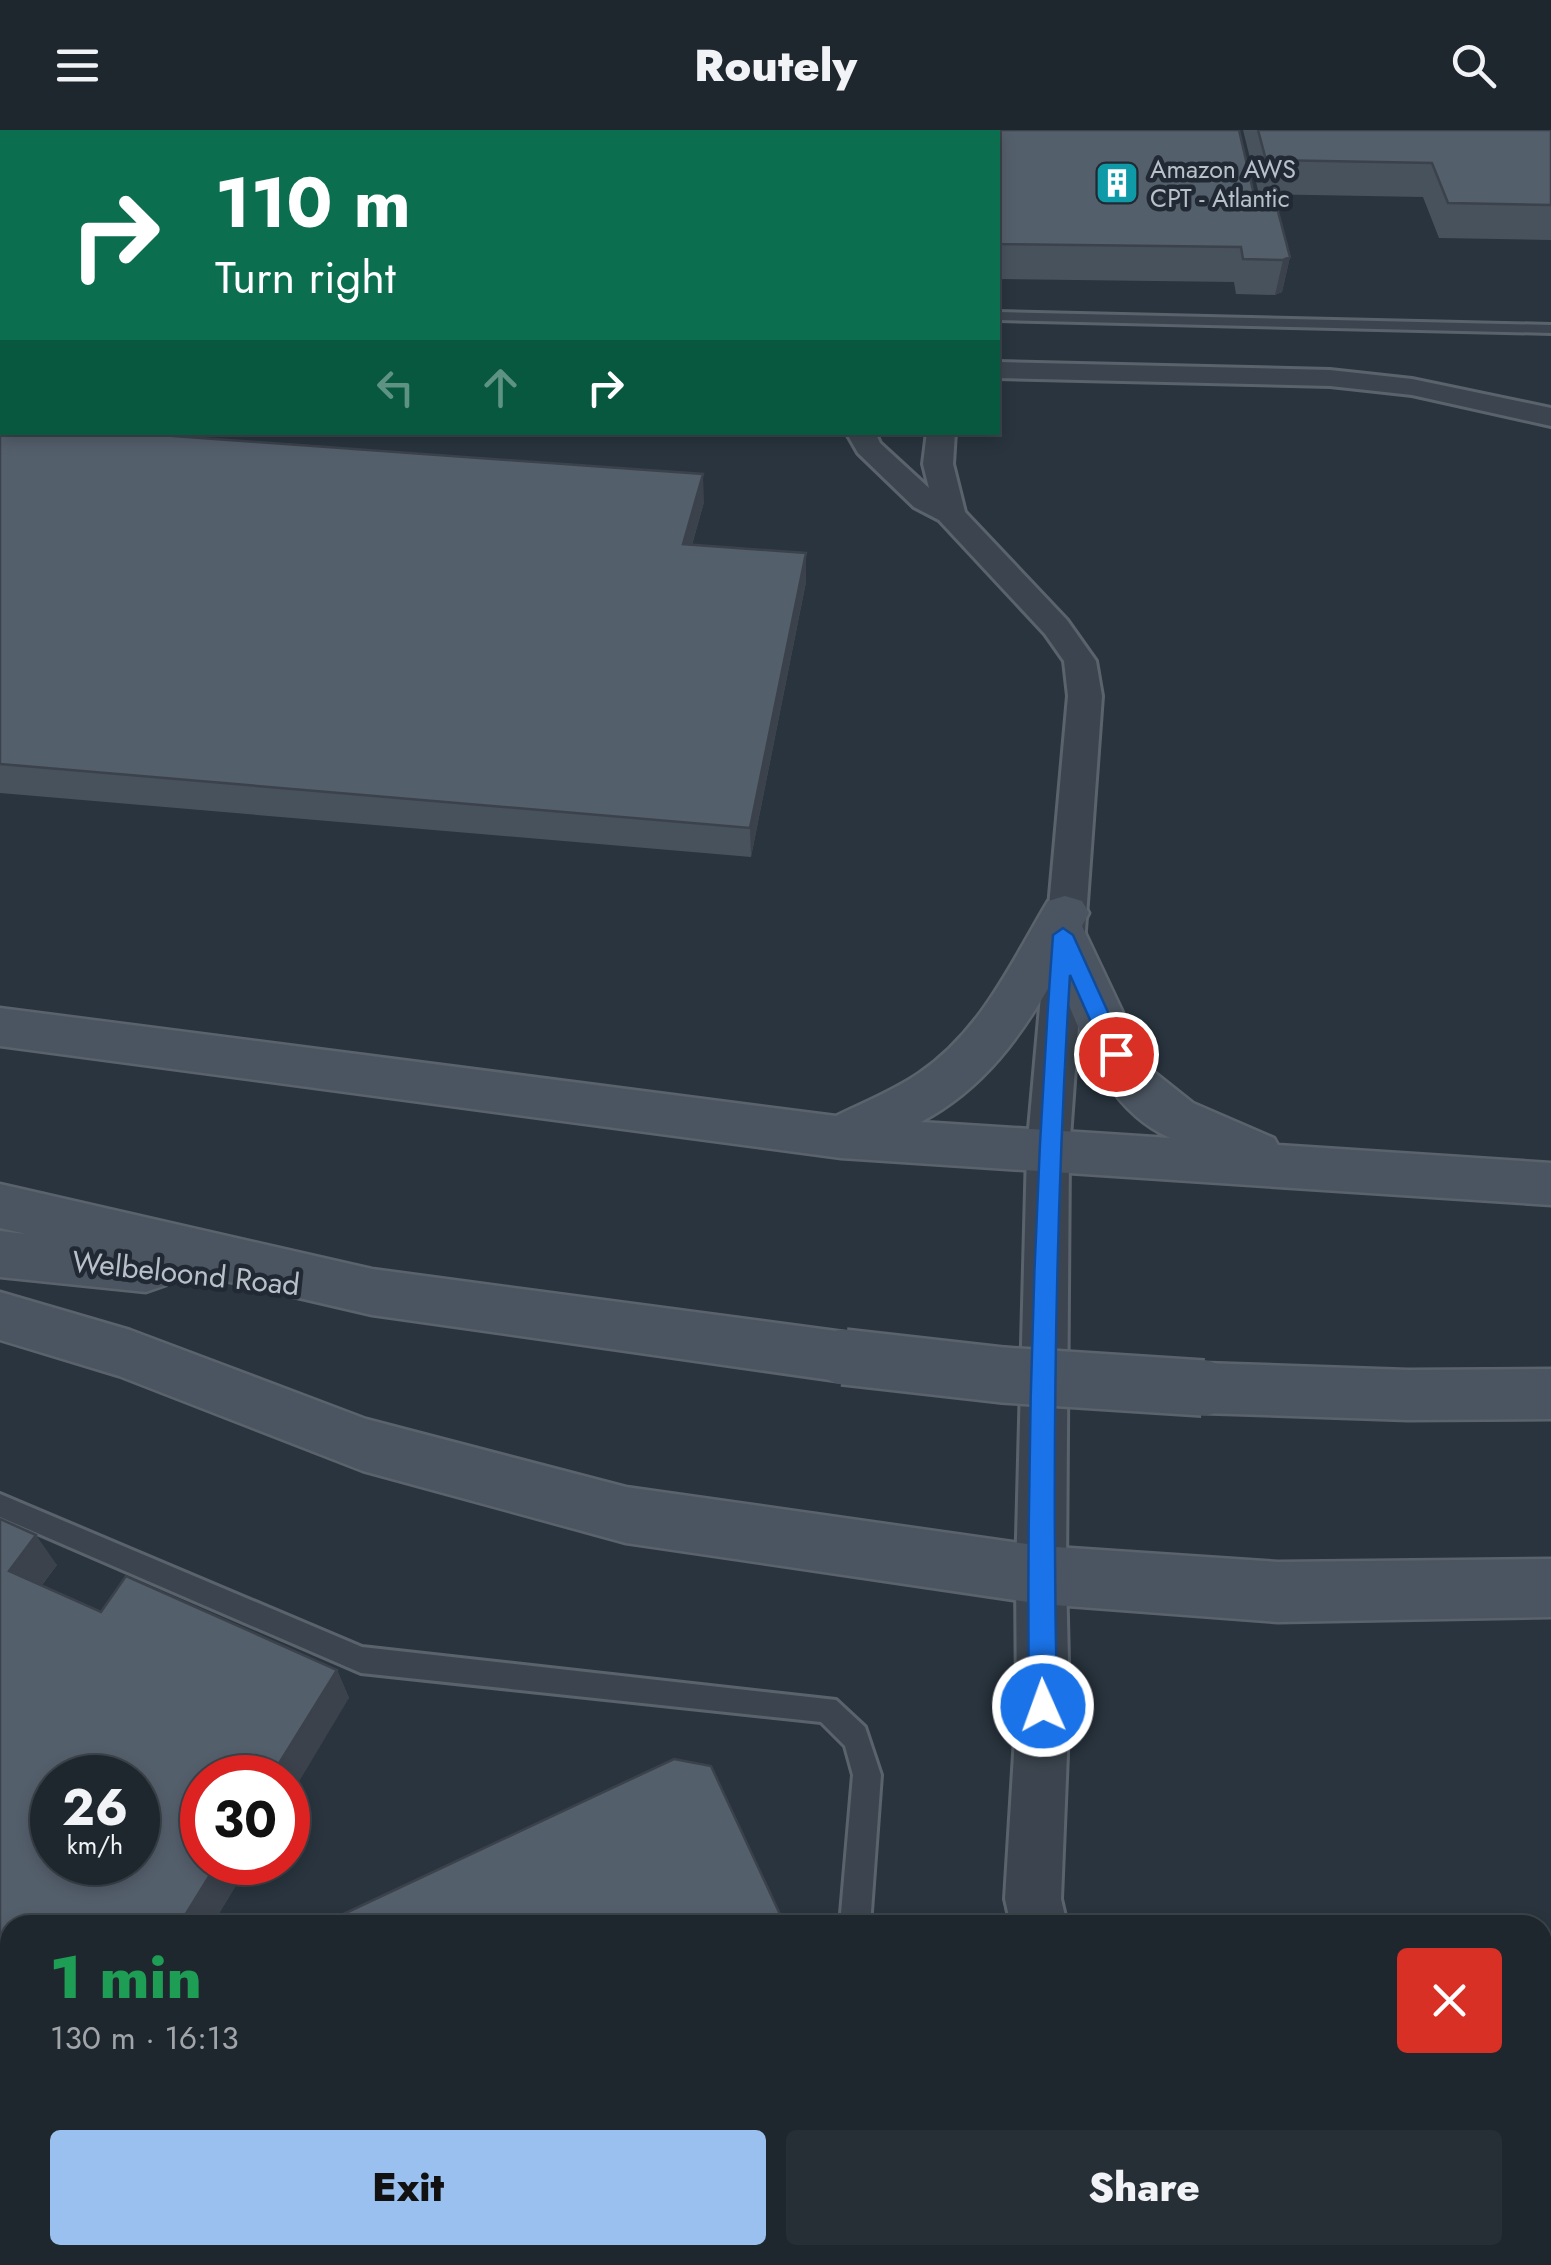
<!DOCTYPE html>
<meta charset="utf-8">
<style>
:root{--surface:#1f272e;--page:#272f36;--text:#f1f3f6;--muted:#a1a5aa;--line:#3c444a;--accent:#99c0ee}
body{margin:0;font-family:Jost,sans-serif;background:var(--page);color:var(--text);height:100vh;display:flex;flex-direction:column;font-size:38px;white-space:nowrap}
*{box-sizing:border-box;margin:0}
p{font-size:32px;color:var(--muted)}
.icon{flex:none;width:55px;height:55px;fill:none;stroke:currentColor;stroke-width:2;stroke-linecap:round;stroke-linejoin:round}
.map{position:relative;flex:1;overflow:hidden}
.sheet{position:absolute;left:0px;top:1785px;width:1552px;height:350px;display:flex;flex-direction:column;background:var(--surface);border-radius:30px 30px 0 0;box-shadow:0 5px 15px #0003,0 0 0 2px var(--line)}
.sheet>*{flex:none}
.banner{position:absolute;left:0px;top:0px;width:1000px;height:305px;box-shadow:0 5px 15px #0003,0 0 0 2px var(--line);background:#0b6e4f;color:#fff;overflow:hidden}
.speed{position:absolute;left:30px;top:1625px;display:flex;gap:20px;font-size:50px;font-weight:700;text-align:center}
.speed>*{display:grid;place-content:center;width:130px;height:130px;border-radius:50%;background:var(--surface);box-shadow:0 5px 15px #0003,0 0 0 2px var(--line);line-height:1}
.speed small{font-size:25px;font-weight:400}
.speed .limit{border:15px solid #d22;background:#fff;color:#111}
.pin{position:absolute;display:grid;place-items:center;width:85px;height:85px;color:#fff;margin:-42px;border:5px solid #fff;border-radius:50%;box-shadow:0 2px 10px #0007}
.me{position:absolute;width:110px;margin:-55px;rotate:358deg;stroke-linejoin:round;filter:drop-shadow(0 0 8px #0008)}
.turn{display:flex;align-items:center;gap:35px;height:210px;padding:0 50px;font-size:45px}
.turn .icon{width:130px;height:130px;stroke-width:2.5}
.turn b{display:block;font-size:70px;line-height:85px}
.lanes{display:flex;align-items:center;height:95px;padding:0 50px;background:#0003;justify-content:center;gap:50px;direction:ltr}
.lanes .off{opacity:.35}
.round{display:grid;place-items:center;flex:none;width:105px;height:105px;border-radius:10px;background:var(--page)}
.headline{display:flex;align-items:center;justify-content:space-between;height:170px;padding:0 50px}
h1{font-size:60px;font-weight:800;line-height:75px;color:#1e9e55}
.button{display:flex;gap:20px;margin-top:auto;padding:20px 50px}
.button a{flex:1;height:115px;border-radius:10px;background:var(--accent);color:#111;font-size:40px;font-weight:800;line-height:115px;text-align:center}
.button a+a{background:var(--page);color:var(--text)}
header{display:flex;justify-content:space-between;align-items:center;height:130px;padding:0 50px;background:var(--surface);font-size:45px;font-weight:800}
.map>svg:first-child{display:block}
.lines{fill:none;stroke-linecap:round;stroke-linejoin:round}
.service-casing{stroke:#5a636c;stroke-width:6}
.minor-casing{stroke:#5a636c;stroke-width:6}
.secondary-casing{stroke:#5a636c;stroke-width:5}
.service{fill:#3c454f;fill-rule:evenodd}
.minor{fill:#3c454f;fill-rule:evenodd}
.secondary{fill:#4b5561;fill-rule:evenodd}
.secondary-bridge-casing{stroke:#5a636c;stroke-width:60;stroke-linecap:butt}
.secondary-bridge{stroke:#4b5561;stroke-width:55}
.wall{fill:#48525d}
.shaded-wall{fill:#3b424c}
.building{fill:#545f6c;stroke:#3b424c;stroke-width:2.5;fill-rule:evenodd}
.route{fill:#1a73e8;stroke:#114b97;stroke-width:2.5}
.labels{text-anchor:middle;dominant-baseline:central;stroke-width:9;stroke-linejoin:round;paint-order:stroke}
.far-poi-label{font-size:25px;fill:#b9c0c9;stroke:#212a34;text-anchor:start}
.street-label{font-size:30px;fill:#b9c0c9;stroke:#212a34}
</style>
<header><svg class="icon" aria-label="menu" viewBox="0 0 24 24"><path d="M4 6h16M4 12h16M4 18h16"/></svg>Routely<svg class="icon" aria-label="search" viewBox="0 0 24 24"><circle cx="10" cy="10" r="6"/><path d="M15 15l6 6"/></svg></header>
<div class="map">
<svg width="1551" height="2135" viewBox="0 0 1551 2135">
<rect width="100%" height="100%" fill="#29343e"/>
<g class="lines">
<defs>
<g id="service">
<rect x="877" y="0" width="12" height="2"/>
<path d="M998 182 1551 195V203L998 190Z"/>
<path d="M0 1364 362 1517 836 1570 865 1597 881 1645 870 1795H840L853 1645 845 1616 821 1592 361 1543 0 1387Z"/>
<path d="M971 2125H1004L1008 2135H975Z"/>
</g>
<g id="minor">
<rect x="0" y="166" width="2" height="16"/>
<path d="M998 232 1330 240 1412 249 1551 278V296L1412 265 1330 256 998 248Z"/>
<path d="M846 302H875L880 313 929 358 923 334 927 302H955L953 334 965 382 1067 490 1096 531 1102 566 1069 1021 1066 1445 1069 1576 1061 1769 1067 1795H1011L1005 1769 1017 1576 1016 1445 1027 1021 1068 566 1064 531 1045 504 939 390 914 377 858 323Z"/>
<path d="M1170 2125H1234L1238 2135H1174Z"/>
</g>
<g id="secondary">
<path d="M1065 766 1082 771 1089 783 1082 796 1149 938 1193 973 1274 1008 1278 1015 1551 1033V1075L841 1028 0 916V878L836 986C864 972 893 961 919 943 981 901 1011 833 1048 771ZM1056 845C1084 907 1103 978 1170 1008L921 992C984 959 1022 905 1056 845Z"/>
<path d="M0 1054 372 1139 844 1202 865 1210 873 1227 865 1244 844 1252 372 1185 174 1139 166 1155 146 1162 0 1147V1101L26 1104 0 1098Z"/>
<path d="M0 1162 130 1200 366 1289 626 1357 1041 1416 1278 1432 1551 1429V1487L1278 1492 1041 1474 626 1413 363 1341 119 1246 0 1210Z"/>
<path d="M1203 1233 1408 1240 1551 1239V1289L1408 1290 1203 1283 1182 1276 1173 1258 1182 1240Z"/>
</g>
</defs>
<use href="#service" class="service-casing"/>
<use href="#minor" class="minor-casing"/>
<use href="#secondary" class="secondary-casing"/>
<use href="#service" class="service"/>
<use href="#minor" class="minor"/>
<use href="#secondary" class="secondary"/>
<defs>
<path id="secondary-bridge" d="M844 1227 1003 1245 1203 1258"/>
</defs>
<use href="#secondary-bridge" class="secondary-bridge-casing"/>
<use href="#secondary-bridge" class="secondary-bridge"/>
</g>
<g class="wall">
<path d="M957 0H1239L1255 69 1290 127 1282 162 1275 165 1236 164 1234 152 998 149V2H957Z"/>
<path d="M1243 0H1551V110L1439 108 1423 67 1259 64Z"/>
<path d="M0 294 704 372 692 415 806 452 751 727 0 663Z"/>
<path d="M0 1389 57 1435 42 1455 101 1482 337 1540 349 1568 202 1732H250L212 1795H10V1852L0 1847Z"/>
</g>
<g class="shaded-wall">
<path d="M1290 127 1282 162 1275 165 1283 130Z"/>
<path d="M703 344 704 372 684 443 683 414Z"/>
<path d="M806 423V452L751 727 750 698Z"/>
<path d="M36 1405 57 1435 30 1470 9 1441Z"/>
<path d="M337 1540 349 1568 288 1670V1648H270Z"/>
<path d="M218 1732H250L212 1795H179Z"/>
<path d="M10 2017V2057L0 2066V2026Z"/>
</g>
<g class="building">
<path d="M960 0H1239L1255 69 1275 70 1290 127 1283 130 1243 129 1241 117 998 114V2H960Z"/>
<path d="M1258 0H1551V75L1448 73 1432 33 1266 30Z"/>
<path d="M0 294H2V302H118L703 344 683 414 806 423 750 698 0 634Z"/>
<path d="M0 1389 36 1405 9 1441 101 1482 126 1446 337 1540 270 1648H202V1732H218L179 1795H10V1844L0 1838ZM52 1648H138V1732H52Z"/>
<path d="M674 1629 711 1636 785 1795H320Z"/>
<path d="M0 1947 10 1952V2017L0 2026Z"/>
<path d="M184 2125H942L946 2135H187Z"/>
</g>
<path class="route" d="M1063 798 1073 805 1127 924 1124 930H1108L1070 845C1055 1088 1052 1333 1057 1576L1053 1586 1043 1589 1033 1586 1029 1576C1026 1319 1034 1062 1053 805Z"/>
<defs>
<symbol id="building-square" viewBox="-11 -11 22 22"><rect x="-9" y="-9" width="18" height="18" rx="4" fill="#0f9aa8" stroke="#212a34"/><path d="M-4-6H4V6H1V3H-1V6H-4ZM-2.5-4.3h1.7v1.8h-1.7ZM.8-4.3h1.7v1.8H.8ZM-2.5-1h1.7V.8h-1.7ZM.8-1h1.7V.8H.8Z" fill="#fff"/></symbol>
</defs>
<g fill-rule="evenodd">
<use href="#building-square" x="1092" y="28" width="50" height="50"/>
</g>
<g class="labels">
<g class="far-poi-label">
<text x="1150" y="39">Amazon AWS<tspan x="1150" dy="29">CPT - Atlantic</tspan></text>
</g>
<g class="street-label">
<text transform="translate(186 1143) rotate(6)">Welbeloond Road</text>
</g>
</g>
</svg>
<div class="speed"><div>26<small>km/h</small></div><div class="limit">30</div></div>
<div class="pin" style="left:1116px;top:924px;background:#d93025"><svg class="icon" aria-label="arrive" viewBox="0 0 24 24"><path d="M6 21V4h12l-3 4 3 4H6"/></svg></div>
<svg class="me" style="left:1043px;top:1576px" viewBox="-20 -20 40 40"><circle r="17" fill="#1a73e8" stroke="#fff" stroke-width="3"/><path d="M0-11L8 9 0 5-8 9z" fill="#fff"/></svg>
<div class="banner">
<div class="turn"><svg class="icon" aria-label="right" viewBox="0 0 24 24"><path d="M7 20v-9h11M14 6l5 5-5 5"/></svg><div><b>110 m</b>Turn right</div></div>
<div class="lanes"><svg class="icon off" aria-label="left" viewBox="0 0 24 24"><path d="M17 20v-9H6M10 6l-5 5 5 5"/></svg><svg class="icon off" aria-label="ahead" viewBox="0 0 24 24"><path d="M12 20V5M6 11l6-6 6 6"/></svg><svg class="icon" aria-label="right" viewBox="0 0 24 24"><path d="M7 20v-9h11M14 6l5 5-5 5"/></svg></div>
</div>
<section class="sheet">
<div class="headline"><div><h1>1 min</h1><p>130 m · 16:13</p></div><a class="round" style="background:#d93025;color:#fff"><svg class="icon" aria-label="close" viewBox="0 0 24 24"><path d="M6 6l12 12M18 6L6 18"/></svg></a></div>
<div class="button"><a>Exit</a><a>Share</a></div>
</section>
</div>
